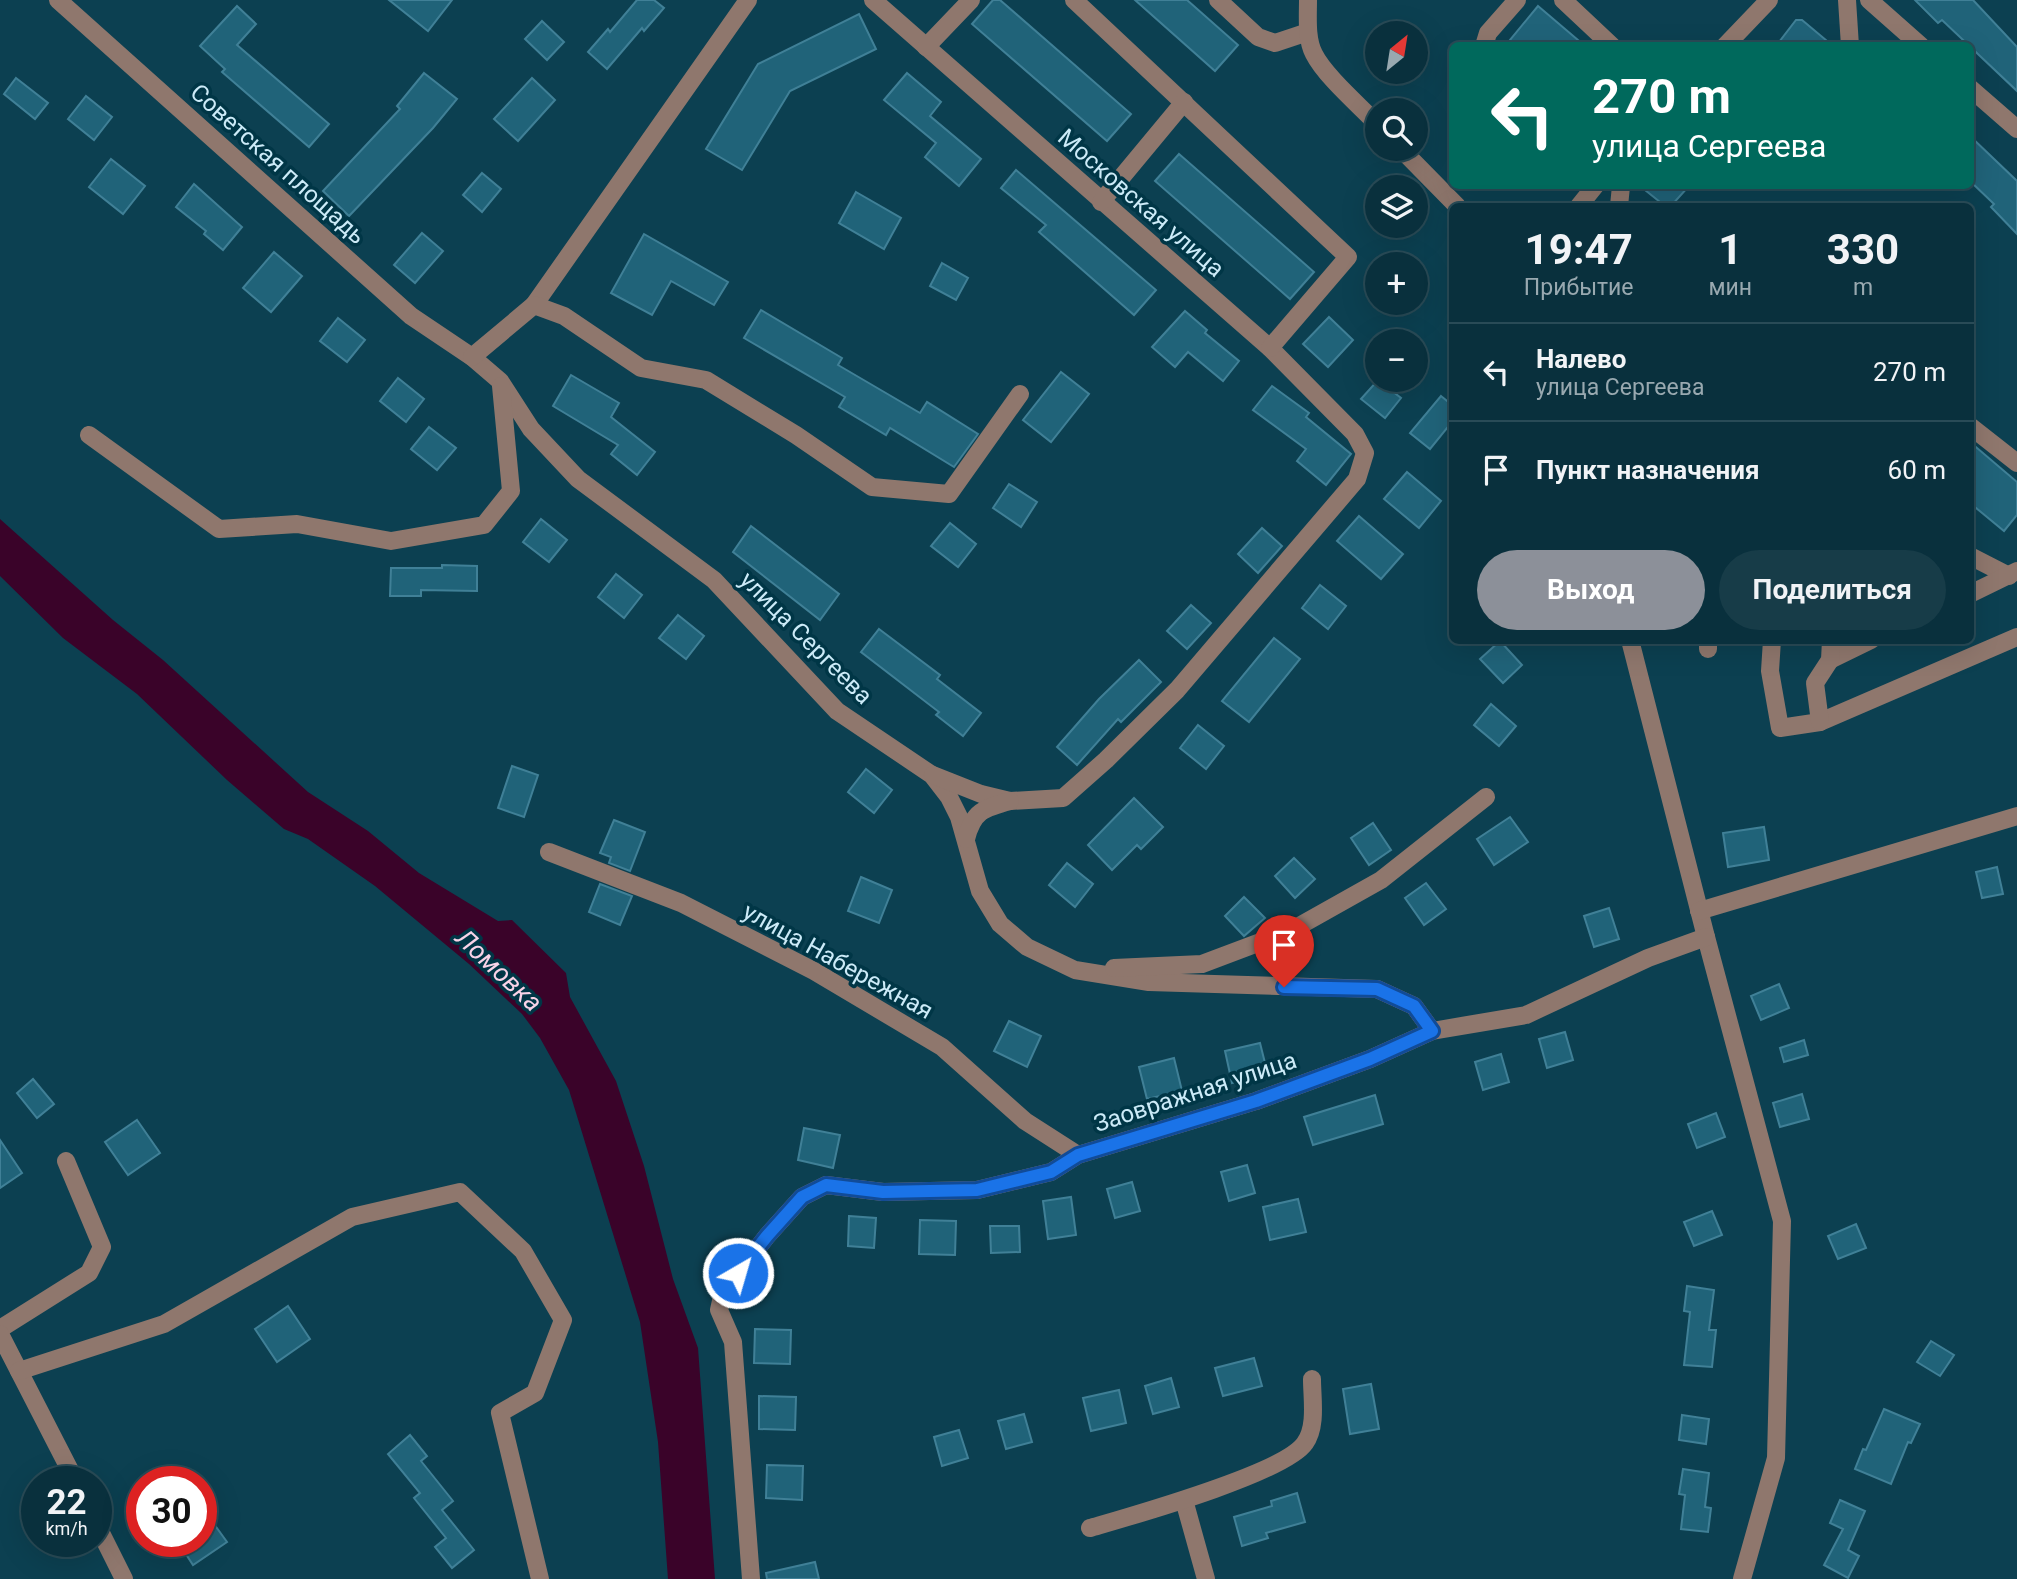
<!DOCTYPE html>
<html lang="ru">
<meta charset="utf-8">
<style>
:root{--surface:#09303d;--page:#173c48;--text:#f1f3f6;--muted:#99a9b0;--line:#294b57;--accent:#8c9099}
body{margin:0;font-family:Roboto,sans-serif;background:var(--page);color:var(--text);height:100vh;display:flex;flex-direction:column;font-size:26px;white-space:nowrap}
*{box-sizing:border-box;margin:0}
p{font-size:23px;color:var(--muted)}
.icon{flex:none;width:38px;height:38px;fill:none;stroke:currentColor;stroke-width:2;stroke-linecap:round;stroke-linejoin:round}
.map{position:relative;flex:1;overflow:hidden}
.panel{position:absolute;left:1449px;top:203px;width:525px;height:441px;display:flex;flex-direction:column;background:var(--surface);border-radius:10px;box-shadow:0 7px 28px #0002,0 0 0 2px var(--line)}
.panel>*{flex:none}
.banner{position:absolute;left:1449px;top:42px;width:525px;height:147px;border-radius:10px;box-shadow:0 7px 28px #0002,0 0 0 2px var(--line);background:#00695c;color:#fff;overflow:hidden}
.needle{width:46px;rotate:30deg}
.buttons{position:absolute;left:1365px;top:21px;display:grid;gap:14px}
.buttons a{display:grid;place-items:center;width:63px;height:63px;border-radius:50%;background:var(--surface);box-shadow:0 7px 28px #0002,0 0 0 2px var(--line);font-size:35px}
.speed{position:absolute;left:21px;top:1466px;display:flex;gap:14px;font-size:35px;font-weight:700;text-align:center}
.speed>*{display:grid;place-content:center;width:91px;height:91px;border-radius:50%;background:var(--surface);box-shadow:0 7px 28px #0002,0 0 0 2px var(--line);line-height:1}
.speed small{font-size:18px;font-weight:400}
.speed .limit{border:10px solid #d22;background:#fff;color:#111}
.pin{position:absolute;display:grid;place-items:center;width:60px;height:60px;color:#fff;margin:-72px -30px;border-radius:50% 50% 50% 0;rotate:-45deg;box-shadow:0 0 7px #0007}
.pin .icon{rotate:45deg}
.me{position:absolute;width:77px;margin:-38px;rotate:38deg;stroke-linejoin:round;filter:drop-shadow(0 0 5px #0008)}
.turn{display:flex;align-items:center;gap:24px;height:147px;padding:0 28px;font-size:32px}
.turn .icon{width:91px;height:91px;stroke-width:2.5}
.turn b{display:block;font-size:49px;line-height:60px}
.eta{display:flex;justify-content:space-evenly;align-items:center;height:119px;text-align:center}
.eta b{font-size:42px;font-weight:700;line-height:49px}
.cta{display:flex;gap:14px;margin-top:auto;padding:14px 28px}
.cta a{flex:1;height:80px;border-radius:42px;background:var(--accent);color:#fff;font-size:28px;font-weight:700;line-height:80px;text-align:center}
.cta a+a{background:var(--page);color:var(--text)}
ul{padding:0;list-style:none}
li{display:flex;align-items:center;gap:21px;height:98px;padding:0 28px;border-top:2px solid var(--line)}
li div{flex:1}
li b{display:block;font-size:26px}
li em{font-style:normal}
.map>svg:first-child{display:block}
.water{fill:#3a0329}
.building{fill:#206379;stroke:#408097;stroke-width:2}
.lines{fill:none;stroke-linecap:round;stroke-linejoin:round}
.minor{stroke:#8f776d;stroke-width:18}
.route-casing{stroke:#114b97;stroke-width:18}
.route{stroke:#1a73e8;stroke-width:12}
.labels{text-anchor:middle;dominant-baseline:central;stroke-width:7;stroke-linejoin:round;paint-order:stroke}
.street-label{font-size:24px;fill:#ccebf8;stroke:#003646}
.water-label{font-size:26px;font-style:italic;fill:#f9d3e8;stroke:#003646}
</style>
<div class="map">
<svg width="2017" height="1579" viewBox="0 0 2017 1579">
<rect width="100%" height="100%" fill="#0c4051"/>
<path class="water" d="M0 519 113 620 163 660 308 792 368 831 419 873 498 921 512 920 566 973 570 997 616 1081 644 1166 673 1279 698 1348 715 1579H668L658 1442 640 1322 569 1090 540 1038 522 1014 469 964 375 886 308 839 284 829 227 780 137 694 63 638 0 576Z"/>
<g class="building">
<path d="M389 0H452L428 31Z"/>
<path d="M637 0H654L664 8 644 31 642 28 607 69 588 52 608 29 610 32Z"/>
<path d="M993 0H1000L1131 114 1107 141 972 24Z"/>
<path d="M1135 0H1187L1238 45 1215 71Z"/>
<path d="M1915 0H1973L2017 47V91L1942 20 1938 23Z"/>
<path d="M237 6 256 24 237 45 329 124 309 147 222 72 225 69 200 46Z"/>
<path d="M1538 6 1585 46H1505Z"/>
<path d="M859 14 876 49 790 91 742 170 706 149 758 64Z"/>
<path d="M1796 20H1802L1833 46H1776Z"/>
<path d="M542 21 564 42 547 60 525 39Z"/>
<path d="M424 73 457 99 433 128 349 216 323 191 400 109 397 106Z"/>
<path d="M907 73 941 102 930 116 981 159 959 186 925 157 936 143 884 100Z"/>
<path d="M16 78 48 103 35 119 4 94Z"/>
<path d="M532 78 555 100 518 141 494 119Z"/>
<path d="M86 96 112 117 94 140 68 119Z"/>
<path d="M1970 136 2017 181V234L1991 207 1994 204 1970 181Z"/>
<path d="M1179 154 1314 272 1290 299 1155 181Z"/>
<path d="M111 159 145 186 123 214 89 187Z"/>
<path d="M1016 170 1156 290 1134 315 1039 232 1046 225 1001 188Z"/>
<path d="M482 173 501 189 482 212 463 195Z"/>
<path d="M194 184 242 227 223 250 204 234 206 231 176 207Z"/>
<path d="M1640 186H1689L1671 206H1665Z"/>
<path d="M856 192 901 218 884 249 839 223Z"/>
<path d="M422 233 443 251 415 283 394 265Z"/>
<path d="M644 234 728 282 714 305 671 281 652 315 611 293Z"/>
<path d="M274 252 302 276 271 312 243 288Z"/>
<path d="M942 263 968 278 956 300 930 286Z"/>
<path d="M761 310 842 358 838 365 920 413 927 402 978 434 954 467 890 428 886 435 839 407 845 397 744 338Z"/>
<path d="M1185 311 1207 330 1205 333 1239 361 1223 381 1188 352 1175 367 1152 347Z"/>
<path d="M1329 317 1353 340 1328 367 1303 344Z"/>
<path d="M338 318 365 340 347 362 320 341Z"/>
<path d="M1061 372 1089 394 1051 442 1023 420Z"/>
<path d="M571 375 619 403 611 417 655 452 637 475 611 454 618 445 553 406Z"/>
<path d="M398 378 424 399 406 422 380 401Z"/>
<path d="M1378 380 1401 398 1385 418 1361 399Z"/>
<path d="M1272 386 1309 413 1306 417 1351 454 1326 485 1297 461 1306 449 1253 410Z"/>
<path d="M1441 396 1452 405V422L1430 449 1410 433Z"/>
<path d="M429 427 456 448 437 470 411 449Z"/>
<path d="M1970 442 2017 482V515L2004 531 1970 503Z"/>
<path d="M1407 472 1441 501 1419 528 1384 499Z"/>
<path d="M1009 484 1037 502 1021 527 993 508Z"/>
<path d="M1359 516 1403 554 1381 579 1337 541Z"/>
<path d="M541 519 567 540 549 562 523 542Z"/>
<path d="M950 523 976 544 958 567 931 546Z"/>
<path d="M751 526 839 594 820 620 733 552Z"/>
<path d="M1262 528 1282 546 1258 573 1238 554Z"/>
<path d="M442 565 477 566V591L421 590V596H390L391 568H442Z"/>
<path d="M616 574 642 595 624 618 598 597Z"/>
<path d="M1320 585 1346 606 1328 629 1302 608Z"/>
<path d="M1191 605 1211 623 1187 649 1167 631Z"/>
<path d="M678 615 704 636 686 659 659 638Z"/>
<path d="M879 629 940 675 937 679 981 713 963 736 936 715 939 712 861 652Z"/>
<path d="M1274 638 1300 659 1249 722 1222 701Z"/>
<path d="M1500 641 1522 665 1503 683 1480 659Z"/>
<path d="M1139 660 1161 682 1121 722 1118 719 1077 765 1057 747 1099 699Z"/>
<path d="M1491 704 1516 726 1499 746 1474 725Z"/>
<path d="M1198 725 1224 746 1206 769 1180 748Z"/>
<path d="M512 766 538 775 524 817 498 808Z"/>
<path d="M866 769 892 790 874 813 848 792Z"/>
<path d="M1134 798 1163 827 1141 849 1137 845 1112 870 1088 845Z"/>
<path d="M1510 817 1528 842 1494 865 1477 839Z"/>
<path d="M614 820 645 832 630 871 609 863 611 857 600 853Z"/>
<path d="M1373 823 1391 850 1369 865 1351 838Z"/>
<path d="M1764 827 1769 860 1728 867 1723 833Z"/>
<path d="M1294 858 1315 879 1295 898 1275 876Z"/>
<path d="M1067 863 1093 884 1075 907 1049 885Z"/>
<path d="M1997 867 2003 894 1982 898 1976 872Z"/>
<path d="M861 877 892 890 879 923 848 911Z"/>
<path d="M1426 883 1446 909 1424 925 1405 898Z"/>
<path d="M600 884 632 896 620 925 589 912Z"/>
<path d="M1244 897 1265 918 1244 936 1225 916Z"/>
<path d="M1609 908 1619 939 1594 947 1584 916Z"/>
<path d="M1779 984 1789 1008 1761 1020 1751 996Z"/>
<path d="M1009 1021 1041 1036 1027 1067 994 1051Z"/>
<path d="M1565 1032 1573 1060 1547 1068 1539 1039Z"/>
<path d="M1804 1040 1808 1055 1784 1062 1780 1048Z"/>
<path d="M1260 1043 1268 1075 1232 1083 1225 1051Z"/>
<path d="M1501 1054 1509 1082 1483 1090 1475 1062Z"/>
<path d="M1174 1058 1182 1091 1147 1099 1139 1067Z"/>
<path d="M33 1079 54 1104 37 1118 17 1093Z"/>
<path d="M1802 1094 1809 1119 1780 1127 1773 1103Z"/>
<path d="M1375 1095 1383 1124 1313 1145 1304 1117Z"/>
<path d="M1716 1113 1725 1137 1697 1148 1688 1124Z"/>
<path d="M137 1120 160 1153 128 1175 105 1142Z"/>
<path d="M804 1128 840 1135 833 1168 798 1160Z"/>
<path d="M0 1140 22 1173 0 1188Z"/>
<path d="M1247 1165 1255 1193 1229 1201 1221 1172Z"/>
<path d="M1132 1182 1140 1211 1115 1218 1107 1189Z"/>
<path d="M1071 1197 1076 1235 1048 1239 1043 1201Z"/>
<path d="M1298 1199 1306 1232 1270 1240 1263 1207Z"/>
<path d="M1712 1211 1722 1235 1694 1246 1684 1222Z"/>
<path d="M849 1216 876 1218 874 1248 848 1246Z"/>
<path d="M920 1220 956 1221 955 1255 919 1254Z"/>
<path d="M1856 1224 1866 1248 1838 1259 1828 1236Z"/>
<path d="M990 1226H1019L1020 1252 991 1253Z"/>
<path d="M1687 1286 1714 1290 1709 1330H1716L1712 1367 1684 1365 1690 1312 1684 1311Z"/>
<path d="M288 1306 310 1339 277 1362 255 1329Z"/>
<path d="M755 1329 791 1330 790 1364 754 1363Z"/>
<path d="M1931 1341 1954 1355 1940 1376 1917 1362Z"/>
<path d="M1254 1358 1262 1386 1223 1396 1215 1368Z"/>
<path d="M1171 1378 1179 1407 1153 1414 1145 1386Z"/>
<path d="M1371 1384 1379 1429 1350 1434 1343 1389Z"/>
<path d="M1119 1390 1126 1423 1091 1431 1083 1398Z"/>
<path d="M759 1396 796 1397 795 1430 759 1429Z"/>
<path d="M1884 1409 1920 1424 1911 1443 1908 1442 1891 1484 1855 1469 1863 1449 1866 1450Z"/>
<path d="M1024 1414 1032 1442 1006 1449 998 1421Z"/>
<path d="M1682 1415 1709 1419 1706 1444 1679 1440Z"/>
<path d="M959 1430 968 1458 942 1466 934 1437Z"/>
<path d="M410 1435 427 1456 421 1461 453 1501 442 1510 474 1550 452 1568 435 1547 446 1538 414 1498 420 1493 388 1454Z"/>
<path d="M767 1465 803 1466 802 1500 766 1498Z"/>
<path d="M1683 1469 1709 1473 1705 1507 1711 1508 1708 1532 1681 1529 1685 1495 1679 1494Z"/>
<path d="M1297 1493 1305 1522 1266 1533 1268 1538 1242 1546 1234 1517 1272 1506 1271 1501Z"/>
<path d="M1840 1500 1865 1511 1848 1550 1859 1556 1848 1578 1824 1565 1843 1529 1830 1523Z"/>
<path d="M201 1506 227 1542 193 1565 178 1542H201Z"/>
<path d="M815 1562 819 1579H767L766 1573Z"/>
</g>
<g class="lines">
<g class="minor">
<path d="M58 0 411 316 472 357 500 381 531 429 578 479 714 580 837 711 932 775 949 797 959 817 980 891 1000 924 1027 947 1075 970 1149 982 1377 989 1414 1006 1432 1031"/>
<path d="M873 0 1270 348 1355 434 1365 453 1357 479 1177 690 1106 760 1063 798 1010 801 981 794 933 775"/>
<path d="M1074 0 1348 257 1270 348"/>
<path d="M1218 0 1258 37 1275 43 1308 32"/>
<path d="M1308 0C1308 17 1306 39 1314 54 1325 76 1360 106 1377 124"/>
<path d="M1563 0 1612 46"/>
<path d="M1847 0 1850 46"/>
<path d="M1869 0 1921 46"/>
<path d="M1484 46 1488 33 1517 0"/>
<path d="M1725 46 1769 0"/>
<path d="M926 47 971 0"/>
<path d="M1970 88 2017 129"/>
<path d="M1401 149 1457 206"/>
<path d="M1101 202 1184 102"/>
<path d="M1579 206 1595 186"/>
<path d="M1619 206 1621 186"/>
<path d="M534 305 748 0"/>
<path d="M472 357 534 305 564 316 641 368 706 380 796 435 872 487 949 494 1020 394"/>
<path d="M1970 426 2017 463"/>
<path d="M89 435 219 529 297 524 391 541 484 525 511 491 501 386"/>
<path d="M1970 556 2009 576"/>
<path d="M1970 594 2017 571"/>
<path d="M1630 640 1706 937 1782 1221 1776 1458 1742 1579"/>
<path d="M1772 640 1770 671 1780 728 1820 722 2017 637"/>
<path d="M1708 649V640"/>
<path d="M1830 660 1871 640"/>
<path d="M1820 722 1815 683 1830 660 1831 640"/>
<path d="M966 839C973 811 984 808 1010 801"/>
<path d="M549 852 681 903 814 971 942 1047 1025 1121 1078 1155"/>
<path d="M1699 911 2017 816"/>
<path d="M1114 968 1202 964 1292 930 1381 880 1486 797"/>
<path d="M0 1329 89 1273 102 1247 66 1161"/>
<path d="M0 1334 76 1482"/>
<path d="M19 1371 164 1324 352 1217 460 1192 523 1251 563 1320 535 1393 500 1413 540 1579"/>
<path d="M1184 1500 1206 1579"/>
<path d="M96 1523 124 1579"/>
<path d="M1090 1528C1131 1516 1285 1473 1305 1443 1317 1426 1312 1399 1312 1379"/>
<path d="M751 1579 733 1342 719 1310 723 1292 767 1236 802 1197 826 1185 883 1192 977 1190 1051 1172 1078 1155 1256 1101 1370 1059 1432 1031 1526 1015 1648 958 1706 937"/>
</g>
</g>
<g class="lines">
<defs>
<path id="route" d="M738 1273 767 1236 802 1197 826 1185 883 1192 977 1190 1051 1172 1078 1155 1256 1101 1370 1059 1432 1031 1414 1006 1377 989 1284 987"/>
</defs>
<use href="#route" class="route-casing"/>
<use href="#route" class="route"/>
</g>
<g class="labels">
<g class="street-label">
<text transform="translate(278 164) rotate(42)">Советская площадь</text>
<text transform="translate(1141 203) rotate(41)">Московская улица</text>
<text transform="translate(806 638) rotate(45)">улица Сергеева</text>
<text transform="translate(838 961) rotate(29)">улица Набережная</text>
<text transform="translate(1195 1092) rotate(-18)">Заовражная улица</text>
</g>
<g class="water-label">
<text transform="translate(499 970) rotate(43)">Ломовка</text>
</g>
</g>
</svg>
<div class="buttons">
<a><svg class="needle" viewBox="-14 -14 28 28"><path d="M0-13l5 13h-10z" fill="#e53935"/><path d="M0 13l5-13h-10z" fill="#99a9b0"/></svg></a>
<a><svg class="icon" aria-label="search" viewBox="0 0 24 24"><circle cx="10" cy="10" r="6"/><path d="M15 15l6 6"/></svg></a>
<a><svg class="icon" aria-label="layers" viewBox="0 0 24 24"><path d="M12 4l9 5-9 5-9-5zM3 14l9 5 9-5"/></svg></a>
<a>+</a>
<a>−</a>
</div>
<div class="speed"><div>22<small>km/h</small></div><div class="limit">30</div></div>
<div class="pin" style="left:1284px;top:987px;background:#d93025"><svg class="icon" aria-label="arrive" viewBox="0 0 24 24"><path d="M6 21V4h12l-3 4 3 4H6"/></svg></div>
<svg class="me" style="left:738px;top:1273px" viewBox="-20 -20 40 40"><circle r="17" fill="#1a73e8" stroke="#fff" stroke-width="3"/><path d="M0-11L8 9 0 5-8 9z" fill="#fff"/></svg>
<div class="banner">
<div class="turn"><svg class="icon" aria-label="left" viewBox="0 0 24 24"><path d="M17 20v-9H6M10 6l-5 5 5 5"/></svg><div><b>270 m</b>улица Сергеева</div></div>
</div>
<section class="panel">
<div class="eta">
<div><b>19:47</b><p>Прибытие</p></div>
<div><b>1</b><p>мин</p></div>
<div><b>330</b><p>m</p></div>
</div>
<ul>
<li><svg class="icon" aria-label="left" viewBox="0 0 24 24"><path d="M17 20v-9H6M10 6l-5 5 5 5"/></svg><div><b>Налево</b><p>улица Сергеева</p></div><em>270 m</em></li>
<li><svg class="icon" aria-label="arrive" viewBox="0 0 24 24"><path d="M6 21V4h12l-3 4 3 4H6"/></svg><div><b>Пункт назначения</b></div><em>60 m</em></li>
</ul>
<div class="cta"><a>Выход</a><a>Поделиться</a></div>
</section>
</div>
